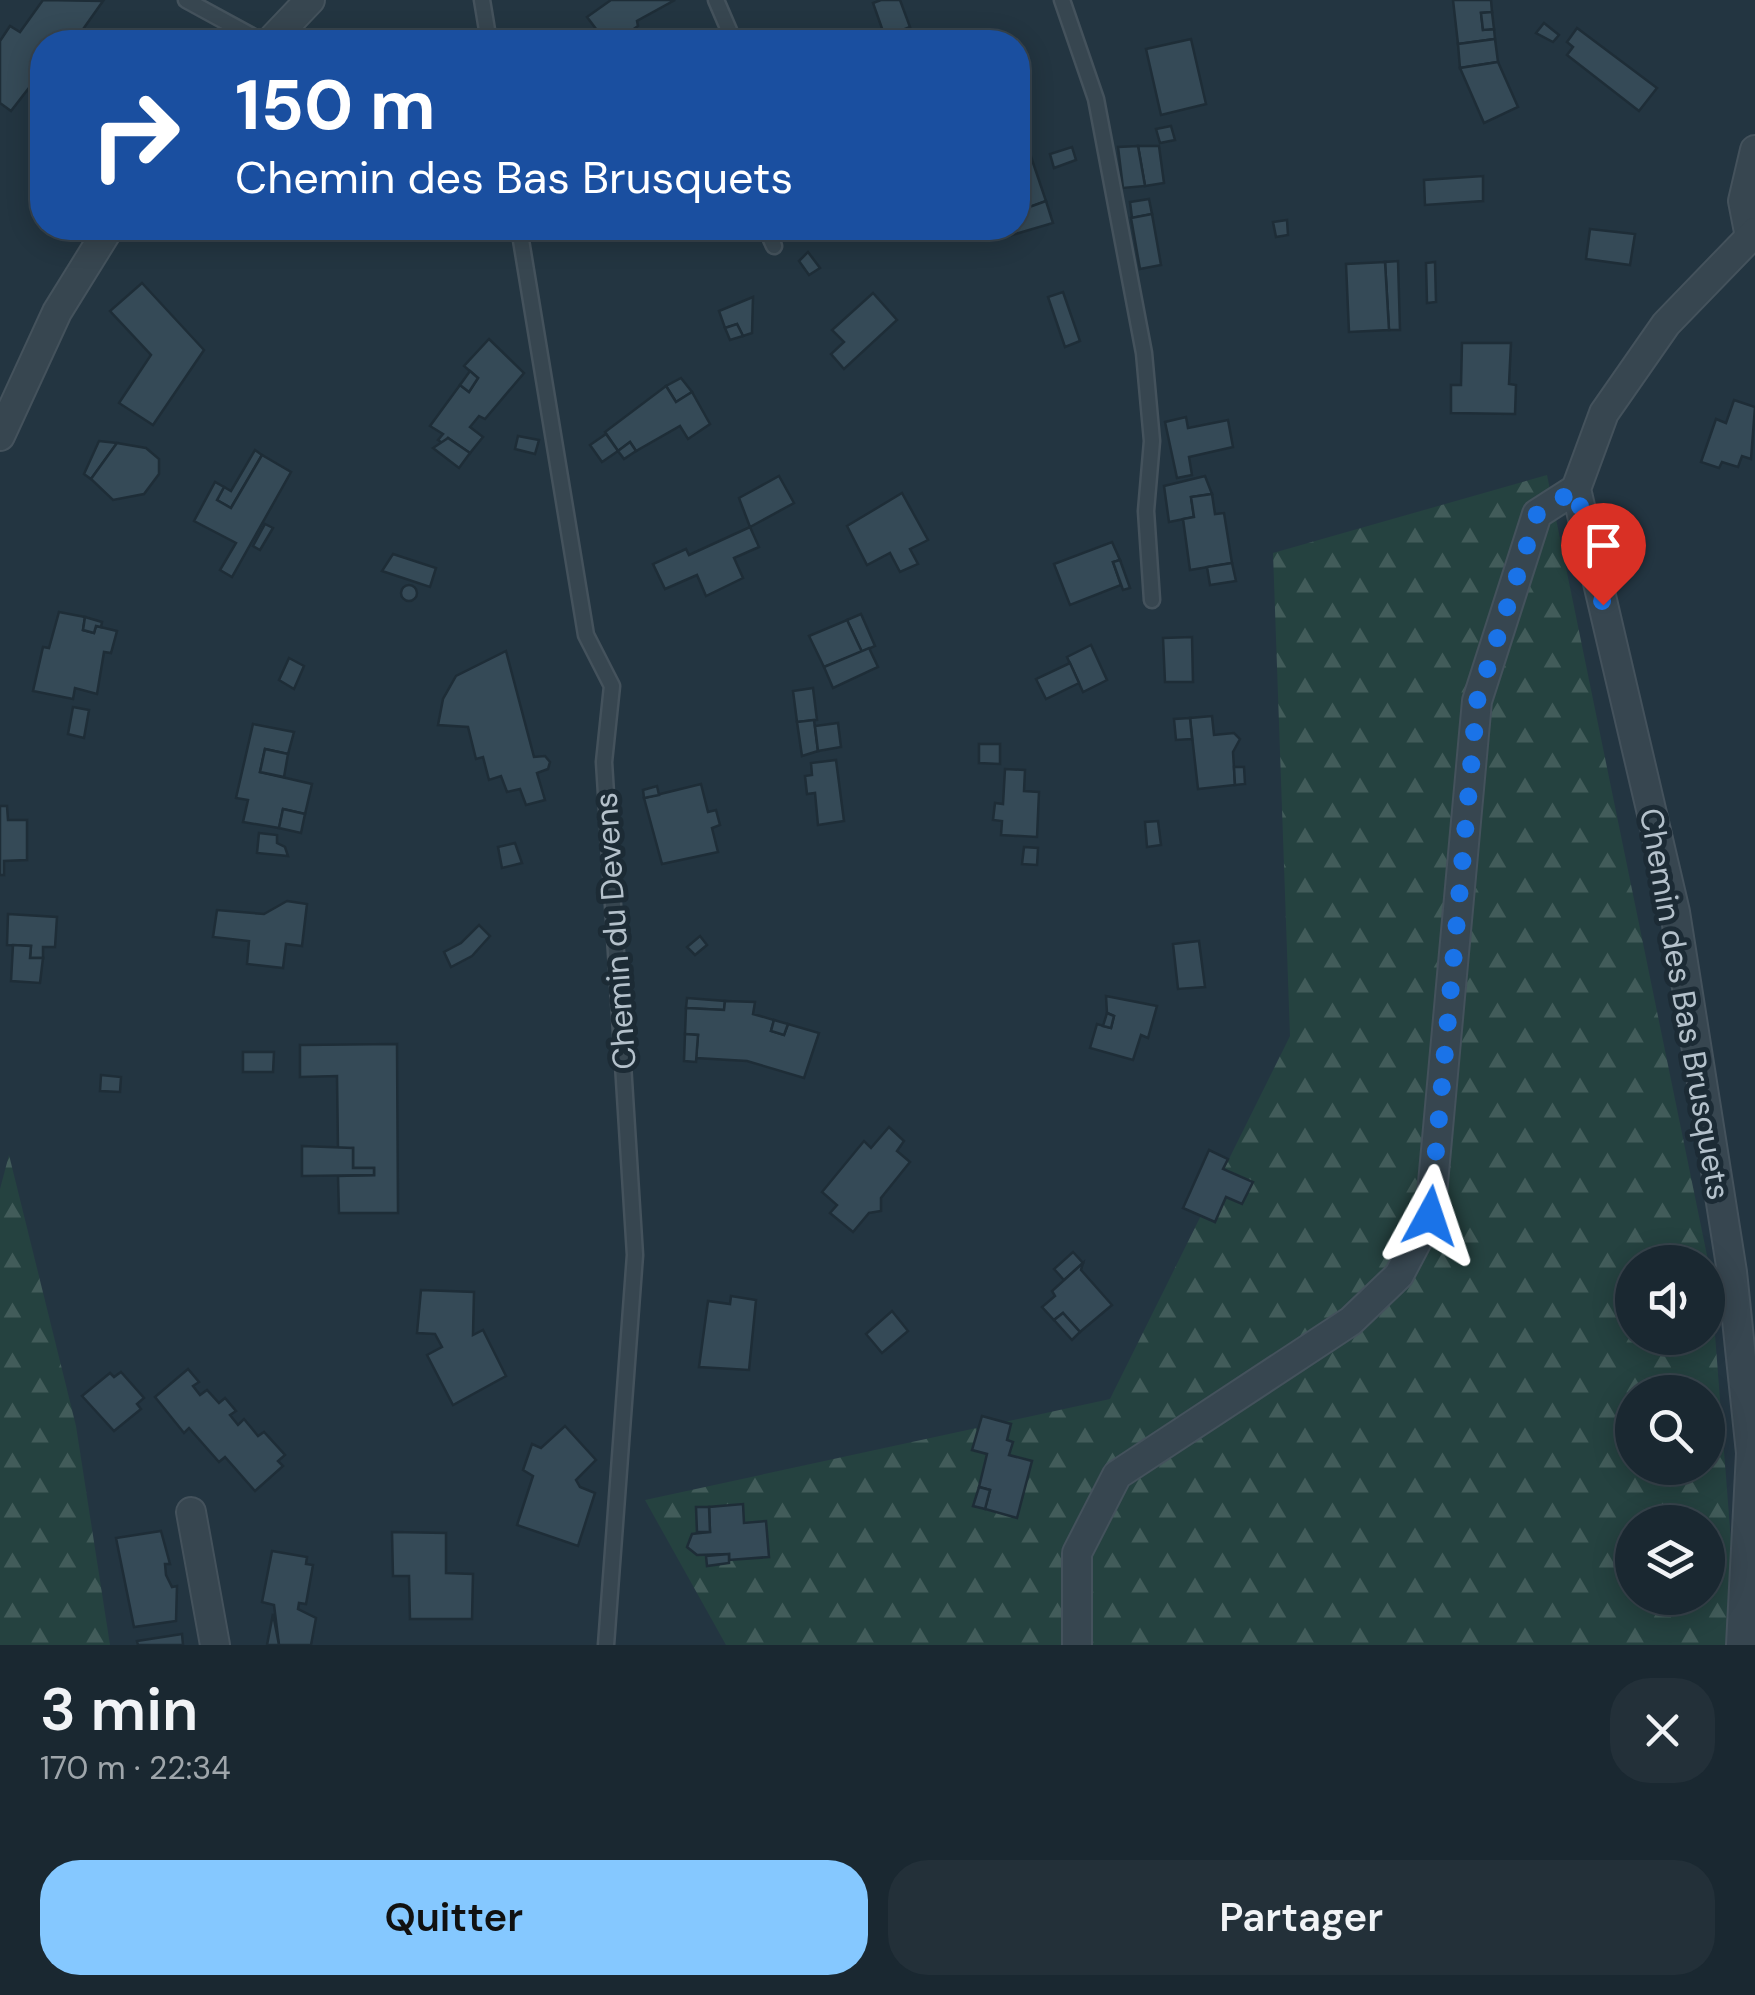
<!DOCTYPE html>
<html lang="fr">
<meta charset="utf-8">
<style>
:root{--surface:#1a2831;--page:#233039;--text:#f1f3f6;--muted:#9fa6ab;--line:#38444d;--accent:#85c8ff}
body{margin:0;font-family:"DM Sans",sans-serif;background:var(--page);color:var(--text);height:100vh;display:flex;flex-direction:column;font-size:38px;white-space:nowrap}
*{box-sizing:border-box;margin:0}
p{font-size:32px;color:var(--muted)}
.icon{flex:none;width:55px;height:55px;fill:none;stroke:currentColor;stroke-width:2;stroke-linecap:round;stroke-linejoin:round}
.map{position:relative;height:1645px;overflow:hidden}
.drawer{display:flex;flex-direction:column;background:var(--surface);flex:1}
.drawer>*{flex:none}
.hud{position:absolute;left:30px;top:30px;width:1000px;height:210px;border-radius:40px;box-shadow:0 5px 25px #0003,0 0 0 2px var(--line);background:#1a4fa0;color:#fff;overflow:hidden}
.tools{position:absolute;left:1615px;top:1245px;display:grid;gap:20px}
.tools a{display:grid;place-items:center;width:110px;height:110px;border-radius:50%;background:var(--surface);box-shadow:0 5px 25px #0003,0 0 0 2px var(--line);font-size:50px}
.pin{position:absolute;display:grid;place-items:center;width:85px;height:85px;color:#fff;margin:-102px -42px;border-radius:50% 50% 50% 0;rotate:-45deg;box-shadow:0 0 10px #0007}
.pin .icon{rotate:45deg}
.me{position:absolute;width:110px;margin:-55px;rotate:5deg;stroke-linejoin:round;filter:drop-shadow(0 0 8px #0008)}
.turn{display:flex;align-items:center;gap:35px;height:210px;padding:0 40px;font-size:45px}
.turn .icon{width:130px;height:130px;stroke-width:2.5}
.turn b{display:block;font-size:70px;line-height:85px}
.round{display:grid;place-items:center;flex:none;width:105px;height:105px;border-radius:40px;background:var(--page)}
.summary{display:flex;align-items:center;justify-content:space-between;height:170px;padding:0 40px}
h1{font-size:60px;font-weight:600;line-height:75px}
.action{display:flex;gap:20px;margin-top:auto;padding:20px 40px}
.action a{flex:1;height:115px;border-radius:40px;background:var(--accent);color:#111;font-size:40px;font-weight:600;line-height:115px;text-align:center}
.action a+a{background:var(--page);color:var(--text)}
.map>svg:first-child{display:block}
.forest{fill:url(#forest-firs);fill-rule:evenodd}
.building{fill:#354a57;stroke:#1e2d37;stroke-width:2.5}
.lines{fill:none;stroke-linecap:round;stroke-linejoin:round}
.lane-casing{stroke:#44525c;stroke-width:19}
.street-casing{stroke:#44525c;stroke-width:32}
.lane{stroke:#374650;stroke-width:14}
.street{stroke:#374650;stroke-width:28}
.route{stroke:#1a73e8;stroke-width:18;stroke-dasharray:0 32.4}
.labels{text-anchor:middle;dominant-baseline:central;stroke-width:10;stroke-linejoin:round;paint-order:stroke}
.street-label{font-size:32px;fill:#b4c1cb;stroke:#1c2b35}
</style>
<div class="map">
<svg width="1755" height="1645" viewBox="0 0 1755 1645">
<defs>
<pattern id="forest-firs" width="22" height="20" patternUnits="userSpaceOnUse" patternTransform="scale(2.5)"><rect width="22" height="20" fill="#254240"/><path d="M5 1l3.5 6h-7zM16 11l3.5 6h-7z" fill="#425c5a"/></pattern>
</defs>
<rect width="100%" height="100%" fill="#233541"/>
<g class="forest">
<path d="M1547 475 1710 1270 1739 1645H726L645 1500 1110 1399 1290 1036 1273 553ZM1632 1262H1708V1338H1632ZM1632 1392H1708V1468H1632ZM1632 1522H1708V1598H1632Z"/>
<path d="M9 1155 76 1426 110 1645H0V1189Z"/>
</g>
<g class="building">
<path d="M43 0 103 1 74 42H42V71L11 111 0 103V41L10 26 20 32Z"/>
<path d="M611 0H675L637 21 638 26 615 42H606L587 17Z"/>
<path d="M881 0H900L910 27 885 37 873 3Z"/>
<path d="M1491 0 1492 12 1481 13 1483 30 1494 29 1495 39 1458 44 1453 0Z"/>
<path d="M1492 12 1494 29 1483 30 1481 13Z"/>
<path d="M1544 23 1559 35 1553 42 1536 33Z"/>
<path d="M1577 28 1657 88 1639 111 1567 55 1573 47 1567 42Z"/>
<path d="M1191 39 1206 104 1161 115 1146 49Z"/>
<path d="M1495 39 1498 62 1460 68 1458 44Z"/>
<path d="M1498 62 1518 107 1484 123 1460 68Z"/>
<path d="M1018 69 1029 103 1018 107Z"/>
<path d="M1171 126 1175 140 1160 143 1156 129Z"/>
<path d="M1027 145 1046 201 1027 208 1018 180V148Z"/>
<path d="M1138 146H1159L1164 183 1145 186Z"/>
<path d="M1138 146 1145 186 1123 188 1118 147Z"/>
<path d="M1072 147 1076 160 1054 168 1050 154Z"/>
<path d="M1483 176V201L1425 205 1424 180Z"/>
<path d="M1018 180 1027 208 1046 201 1053 223 1012 235 1010 228H1018Z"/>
<path d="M1149 199 1152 214 1132 218 1130 202Z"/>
<path d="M1152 214 1161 265 1140 269 1131 218Z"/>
<path d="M1287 220 1288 235 1276 237 1273 222Z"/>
<path d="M326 228H351L335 239Z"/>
<path d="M1590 229 1635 234 1630 265 1586 259Z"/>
<path d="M808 252 820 268 809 275 799 261Z"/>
<path d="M1398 261 1400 330H1389L1385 262Z"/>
<path d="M1385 262 1389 330 1349 332 1346 264Z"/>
<path d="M1435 262 1436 302 1427 303 1426 263Z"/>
<path d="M142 283 204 350 153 425 119 403 151 355 110 311Z"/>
<path d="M1063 292 1080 341 1065 347 1048 297Z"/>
<path d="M873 293 897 320 844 369 831 354 844 342 832 330Z"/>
<path d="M753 297 752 333 743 336 737 324 725 328 719 311Z"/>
<path d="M737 324 743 336 730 340 725 328Z"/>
<path d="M489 339 524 373 485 419 479 416 470 427 483 437 470 453 448 438 444 444 438 440 443 434 430 426 460 385 469 392 478 378 464 366Z"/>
<path d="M1462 343H1511L1509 384 1516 385 1515 414 1451 413V385H1461Z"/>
<path d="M470 371 478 378 469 392 460 385Z"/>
<path d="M681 378 692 392 676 402 666 386Z"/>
<path d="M666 386 676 402 692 392 710 424 688 439 680 426 636 451 630 442 618 451 605 432Z"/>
<path d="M1734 400 1755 407 1751 459 1742 456 1738 467 1722 462 1719 468 1701 462 1716 419 1726 423Z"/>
<path d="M1186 417 1188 428 1228 420 1233 447 1189 457 1192 475 1177 478 1165 422Z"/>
<path d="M606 434 618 451 602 462 590 445Z"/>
<path d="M518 436 539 440 535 454 515 449Z"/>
<path d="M448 438 470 453 459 468 433 448Z"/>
<path d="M99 441 117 443 91 479 84 474Z"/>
<path d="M630 442 636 451 624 459 618 451Z"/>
<path d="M117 443 146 448 159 459V474L144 494 113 500 91 479Z"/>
<path d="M255 450 262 455 231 508 217 500 224 487 231 491Z"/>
<path d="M262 455 291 472 232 577 220 570 236 543 194 521 215 482 224 487 217 500 231 508Z"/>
<path d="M779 476 794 503 750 527 739 498Z"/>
<path d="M1205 476 1212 494 1191 497 1194 517 1169 522 1164 486Z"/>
<path d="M902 493 928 540 910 549 918 564 900 572 890 553 867 565 847 526Z"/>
<path d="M1212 494 1215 514 1224 513 1232 563 1190 570 1183 519 1194 517 1191 497Z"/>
<path d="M265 524 273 528 260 550 253 546Z"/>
<path d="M750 527 759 547 734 558 743 578 706 596 697 575 665 589 653 564 686 549 689 555Z"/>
<path d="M1112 542 1120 560 1113 562 1121 585 1070 605 1054 564Z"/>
<path d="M393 554 436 568 430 587 382 571Z"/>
<path d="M1120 560 1130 588 1123 590 1113 562Z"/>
<path d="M1232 563 1236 581 1210 585 1207 567Z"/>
<circle cx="409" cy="593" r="8"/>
<path d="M59 612 85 617 83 630 94 633 96 626 117 631 111 653 104 652 97 694 75 688 73 699 33 691 43 647 49 648Z"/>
<path d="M861 614 875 646 862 652 847 620Z"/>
<path d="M85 617 102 622 101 627 96 626 94 633 83 630Z"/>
<path d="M847 620 862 652 824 667 809 636Z"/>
<path d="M1192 637 1193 682H1165L1163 638Z"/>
<path d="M1091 645 1107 680 1083 692 1067 657Z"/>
<path d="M869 648 878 667 833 688 824 667Z"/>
<path d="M506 651 534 757 545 756 550 762 548 769 537 773 545 800 526 805 520 789 507 792 501 776 489 780 483 757 476 759 468 727 438 725 443 699 456 676Z"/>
<path d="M289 658 304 666 294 689 279 680Z"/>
<path d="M1070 663 1079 683 1046 699 1036 679Z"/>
<path d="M813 688 817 720 797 722 793 691Z"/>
<path d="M73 707 89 710 84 738 68 734Z"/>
<path d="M1212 716 1214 735 1234 733 1240 739 1233 752 1235 785 1198 789 1190 718Z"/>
<path d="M1190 718 1192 739 1176 740 1174 719Z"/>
<path d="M814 720 818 751 802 756 797 722Z"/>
<path d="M838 723 841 747 818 751 815 726Z"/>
<path d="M253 724 294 732 288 754 265 749 260 772 312 784 305 814 283 809 279 828 243 822 248 800 236 798Z"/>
<path d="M979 744H1000V764L979 763Z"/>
<path d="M265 749 288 754 284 777 260 772Z"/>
<path d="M836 760 844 821 818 825 815 793 807 794 805 776 812 775 811 763Z"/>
<path d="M1234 767H1244L1245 784 1235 785Z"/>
<path d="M1005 769 1025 770 1024 791 1039 792 1037 837 1001 835 1002 821 993 820 995 803 1003 804Z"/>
<path d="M701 784 708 812 716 810 720 825 712 828 718 852 662 864 644 798Z"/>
<path d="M657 786 659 795 644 798 643 790Z"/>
<path d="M0 806H7L8 820H27V860L4 861V875H0Z"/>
<path d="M283 809 305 814 301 833 279 828Z"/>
<path d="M1158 821 1161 845 1147 847 1145 822Z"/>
<path d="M259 833 277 835V843L285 847 288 856 257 853Z"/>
<path d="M515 843 522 863 502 868 498 847Z"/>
<path d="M1024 847 1038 848 1037 865 1022 864Z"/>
<path d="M287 901 307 904 302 946 286 944 283 968 247 964 249 941 213 937 217 910 264 914Z"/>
<path d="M8 914 57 917 55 947H43V958H30L31 946 7 945Z"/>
<path d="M479 925 490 936 472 956 451 967 444 952 461 943Z"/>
<path d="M700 936 707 945 695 955 687 947Z"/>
<path d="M1199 941 1205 987 1178 989 1173 944Z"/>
<path d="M13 945 31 946 30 958H43L40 983 11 981Z"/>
<path d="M1106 996 1157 1006 1148 1038 1141 1035 1133 1060 1090 1048 1097 1024 1111 1028 1114 1016 1107 1013Z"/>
<path d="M687 998 725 1001 724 1010 686 1008Z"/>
<path d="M725 1001 755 1002 753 1014 774 1020 771 1031 784 1035 788 1024 819 1033 804 1078 747 1061 696 1058 698 1035 685 1034 686 1008 724 1010Z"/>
<path d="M1107 1013 1114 1016 1111 1028 1103 1026Z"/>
<path d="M774 1020 788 1024 784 1035 771 1031Z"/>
<path d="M685 1034 698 1035 696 1062 684 1061Z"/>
<path d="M397 1044 398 1213H339L338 1176 374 1175V1168H353V1148L338 1149 337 1076 300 1077V1045Z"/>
<path d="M243 1052H274L273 1072H243Z"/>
<path d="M101 1075 121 1077 120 1092 100 1091Z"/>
<path d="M889 1127 904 1141 897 1151 910 1162 881 1198V1211L869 1213 853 1232 830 1213 837 1205 822 1192 864 1141 871 1148Z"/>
<path d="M302 1146 353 1148V1168H374V1175L302 1176Z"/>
<path d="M1209 1150 1228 1159 1223 1169 1253 1182 1242 1204 1226 1197 1215 1222 1183 1208Z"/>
<path d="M1073 1252 1083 1263 1064 1280 1054 1269Z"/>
<path d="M1083 1263 1081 1270 1112 1305 1080 1332 1063 1313 1054 1320 1042 1307 1055 1296 1052 1291Z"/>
<path d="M421 1290 474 1292 473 1335 483 1330 506 1376 453 1405 427 1355 442 1347 435 1334 417 1333Z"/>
<path d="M731 1296 756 1300 749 1370 699 1367 708 1301 730 1304Z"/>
<path d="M892 1311 908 1331 882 1353 866 1334Z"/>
<path d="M1063 1313 1080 1332 1072 1340 1054 1320Z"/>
<path d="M188 1369 199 1382 193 1386 200 1395 207 1390 219 1403 225 1398 236 1411 230 1415 238 1425 244 1419 258 1436 264 1432 285 1455 278 1461 283 1466 255 1491 225 1457 219 1462 189 1428 184 1433 155 1397Z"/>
<path d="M121 1372 144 1398 137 1404 141 1409 114 1431 82 1396 110 1373 114 1377Z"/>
<path d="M982 1416 1011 1424 1007 1440 1013 1442 1009 1455 1032 1461 1017 1518 985 1509 990 1490 979 1487 987 1454 972 1450Z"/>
<path d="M565 1426 596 1460 576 1480 580 1487 595 1493 578 1546 517 1525 533 1476 523 1470 532 1444 541 1448Z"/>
<path d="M979 1487 990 1490 985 1509 973 1506Z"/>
<path d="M743 1504 744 1523 766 1521 769 1557 729 1560V1554L697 1555 687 1547 692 1534 710 1532 709 1507Z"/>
<path d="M696 1507H709L710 1532H697Z"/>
<path d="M161 1531 170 1564H165L166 1575 172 1587 177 1586 176 1621 134 1627 116 1538Z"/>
<path d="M392 1532 446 1533V1573L473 1574 472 1619H410L409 1576H393Z"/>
<path d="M272 1551 307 1557 306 1564 313 1565 306 1604 299 1603 298 1609 316 1618 311 1645H279L274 1605 262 1602Z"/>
<path d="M729 1554V1563L707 1566 706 1556Z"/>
<path d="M273 1614 279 1645H267Z"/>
<path d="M182 1634 183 1645H138L137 1641Z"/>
</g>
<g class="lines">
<defs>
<g id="lane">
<path d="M186 0 263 42"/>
<path d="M482 0 489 42"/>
<path d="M716 0 734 42"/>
<path d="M1062 0 1096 99 1144 353 1152 441 1146 511 1152 600"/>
<path d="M519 228 586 635 612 686 604 762 635 1255 606 1645"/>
<path d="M766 228 774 246"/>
</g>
<g id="street">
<path d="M270 42 310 0"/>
<path d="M1750 237 1743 201 1755 150"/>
<path d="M0 436 57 312 109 228"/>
<path d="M191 1512 215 1645"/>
<path d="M1077 1645V1553L1117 1475 1351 1321 1399 1275 1430 1216 1477 701 1537 514 1576 489"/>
<path d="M1741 1645 1751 1453 1732 1272 1675 912 1576 489 1604 413 1666 324 1755 232"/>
</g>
</defs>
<use href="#lane" class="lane-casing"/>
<use href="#street" class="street-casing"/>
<use href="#lane" class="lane"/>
<use href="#street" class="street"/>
</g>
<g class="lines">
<path class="route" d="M1430 1216 1477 701 1537 514 1576 489 1603 605"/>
</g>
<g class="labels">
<g class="street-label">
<text transform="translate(615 931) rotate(-94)">Chemin du Devens</text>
<text transform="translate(1685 1004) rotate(80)">Chemin des Bas Brusquets</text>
</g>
</g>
</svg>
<div class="tools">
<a><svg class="icon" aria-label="sound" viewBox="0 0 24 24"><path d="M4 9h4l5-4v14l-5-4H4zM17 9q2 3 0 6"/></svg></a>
<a><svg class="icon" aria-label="search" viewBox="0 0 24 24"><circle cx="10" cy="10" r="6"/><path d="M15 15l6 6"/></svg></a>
<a><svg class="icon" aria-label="layers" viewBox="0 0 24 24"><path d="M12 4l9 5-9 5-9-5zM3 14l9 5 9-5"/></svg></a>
</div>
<div class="pin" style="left:1603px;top:605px;background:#d93025"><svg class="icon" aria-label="arrive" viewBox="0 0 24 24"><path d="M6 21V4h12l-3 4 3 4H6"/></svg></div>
<svg class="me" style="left:1430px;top:1216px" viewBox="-20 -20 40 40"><path d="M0-17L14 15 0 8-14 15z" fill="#1a73e8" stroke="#fff" stroke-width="4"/></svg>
<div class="hud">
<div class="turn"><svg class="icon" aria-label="right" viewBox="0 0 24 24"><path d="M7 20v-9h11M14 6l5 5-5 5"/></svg><div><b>150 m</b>Chemin des Bas Brusquets</div></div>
</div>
</div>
<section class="drawer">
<div class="summary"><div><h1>3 min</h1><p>170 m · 22:34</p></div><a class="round"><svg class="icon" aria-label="close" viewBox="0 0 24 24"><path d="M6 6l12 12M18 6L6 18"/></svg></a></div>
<div class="action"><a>Quitter</a><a>Partager</a></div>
</section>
